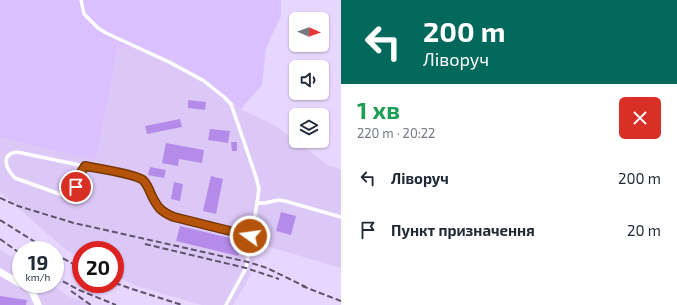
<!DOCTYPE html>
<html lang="uk">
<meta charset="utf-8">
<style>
:root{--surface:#fff;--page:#f6f6f7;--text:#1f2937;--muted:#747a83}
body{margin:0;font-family:"Exo 2",sans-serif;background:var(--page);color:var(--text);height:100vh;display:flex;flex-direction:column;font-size:15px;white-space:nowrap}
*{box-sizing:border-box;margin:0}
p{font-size:13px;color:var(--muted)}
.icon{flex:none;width:22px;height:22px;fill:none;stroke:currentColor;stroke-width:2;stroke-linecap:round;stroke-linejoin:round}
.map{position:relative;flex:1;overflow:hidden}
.sheet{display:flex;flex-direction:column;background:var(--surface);width:336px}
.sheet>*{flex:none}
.banner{background:#00695c;color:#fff;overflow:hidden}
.needle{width:26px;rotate:92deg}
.controls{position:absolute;left:289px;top:12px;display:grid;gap:8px}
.controls a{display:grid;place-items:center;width:40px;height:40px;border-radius:6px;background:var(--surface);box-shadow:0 1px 3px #0004;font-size:20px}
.speed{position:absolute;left:12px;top:241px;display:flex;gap:8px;font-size:20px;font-weight:700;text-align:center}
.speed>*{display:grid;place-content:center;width:52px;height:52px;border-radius:50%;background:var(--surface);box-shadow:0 1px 3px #0004;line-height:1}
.speed small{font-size:10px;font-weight:400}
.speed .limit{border:6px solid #d22;background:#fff;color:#111}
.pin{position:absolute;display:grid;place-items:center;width:34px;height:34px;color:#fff;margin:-17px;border:2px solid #fff;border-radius:50%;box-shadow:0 1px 4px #0007}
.me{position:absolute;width:44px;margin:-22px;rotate:284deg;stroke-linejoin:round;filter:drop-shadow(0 0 3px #0008)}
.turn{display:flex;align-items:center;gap:14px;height:84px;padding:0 16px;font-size:18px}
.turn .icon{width:52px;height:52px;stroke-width:2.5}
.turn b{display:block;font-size:28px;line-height:34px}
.round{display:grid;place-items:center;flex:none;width:42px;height:42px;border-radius:6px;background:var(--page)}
.head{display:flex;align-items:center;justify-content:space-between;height:68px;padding:0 16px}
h1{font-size:24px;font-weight:700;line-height:30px;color:#1e9e55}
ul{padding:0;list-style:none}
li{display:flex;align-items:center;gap:12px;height:52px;padding:0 16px}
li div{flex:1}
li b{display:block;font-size:15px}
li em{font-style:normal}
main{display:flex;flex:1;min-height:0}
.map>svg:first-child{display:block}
.built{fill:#dcc8f7}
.green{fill:#dbc0ff}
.building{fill:#b58be9}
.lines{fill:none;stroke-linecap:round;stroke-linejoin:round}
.service{stroke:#fff;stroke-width:3.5}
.minor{stroke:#fff;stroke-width:7}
.rail{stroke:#5e546a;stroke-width:2;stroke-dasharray:6 3;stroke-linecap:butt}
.route-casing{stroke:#753606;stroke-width:10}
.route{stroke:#b45309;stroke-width:7}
</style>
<main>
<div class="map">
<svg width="341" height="305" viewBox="0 0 341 305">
<rect width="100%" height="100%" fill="#e7d6ff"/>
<g class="built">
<path d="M137 47 171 59 206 80 241 109 276 126 326 164 341 170V268L259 244 250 276 233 305H202L136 286 115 275V250H81V258L66 250 0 192V137L96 159 118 48Z"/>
<path d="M0 250 21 263V284H51L68 296 89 303 91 305H0Z"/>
</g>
<path class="green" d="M0 0H281V16L266 48 262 85 241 109 206 80 171 59 137 47 118 48 96 160 0 137Z"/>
<g class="building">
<path d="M188 100 206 102 205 110 188 108Z"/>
<path d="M180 119 182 127 147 134 145 126Z"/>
<path d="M210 129 230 131 228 143 208 140Z"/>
<path d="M231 142H237V151H232Z"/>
<path d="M166 143 204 150 202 163 179 159 178 166 162 163Z"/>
<path d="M150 167 166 170 164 178 148 175Z"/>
<path d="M211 176 223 179 216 214 203 211Z"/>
<path d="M174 182 183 184 180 201 171 199Z"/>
<path d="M281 212 296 216 291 235 276 231Z"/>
<path d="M180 226 242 241 238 256 176 241Z"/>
<path d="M0 296 27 300 26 305H0Z"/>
</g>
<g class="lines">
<g class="service">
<path d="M81 0 84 14 98 28 106 33 169 62 204 81 224 97 231 104 256 177 259 189 257 203"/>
<path d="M85 166 80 174 73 192 68 197 15 178C6 169 0 154 17 152L132 176 142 179 148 186 157 206 161 210 166 214 174 217 250 236"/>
<path d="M226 305 246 268 249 251 251 226 255 215 257 203H265L269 202 279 200 285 201 341 217"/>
</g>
<g class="minor">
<path d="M0 272 21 284"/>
<path d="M22 284 32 291 38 305"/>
</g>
<g class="rail">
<path d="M0 198 18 206 74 223 248 262 267 268 306 287"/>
<path d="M0 220 48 250"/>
<path d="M0 239 21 254"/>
<path d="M145 244 246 268 279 279"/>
<path d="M55 254 81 268"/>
<path d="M55 277 79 290 116 305"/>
<path d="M115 283 132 289 182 305"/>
<path d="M302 286 341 301"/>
<path d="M71 291 91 305"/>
</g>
</g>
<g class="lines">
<defs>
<path id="route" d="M76 187 80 174 85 166C96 168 136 174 143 180 147 184 149 189 151 194 157 207 161 212 174 217L250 236"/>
</defs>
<use href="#route" class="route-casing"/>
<use href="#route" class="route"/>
</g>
</svg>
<div class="controls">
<a><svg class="needle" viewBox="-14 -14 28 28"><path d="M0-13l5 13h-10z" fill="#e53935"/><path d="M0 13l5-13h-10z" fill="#747a83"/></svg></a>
<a><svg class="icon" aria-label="sound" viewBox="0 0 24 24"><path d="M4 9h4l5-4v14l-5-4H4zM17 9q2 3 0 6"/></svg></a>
<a><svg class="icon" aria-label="layers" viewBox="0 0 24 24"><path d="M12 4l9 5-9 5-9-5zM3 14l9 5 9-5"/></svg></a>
</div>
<div class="speed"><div>19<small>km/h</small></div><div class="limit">20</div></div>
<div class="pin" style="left:76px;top:187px;background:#d93025"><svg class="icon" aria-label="arrive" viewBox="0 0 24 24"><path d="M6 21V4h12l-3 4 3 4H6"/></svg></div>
<svg class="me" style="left:250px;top:236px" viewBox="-20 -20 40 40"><circle r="17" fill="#b45309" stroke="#fff" stroke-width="3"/><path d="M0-11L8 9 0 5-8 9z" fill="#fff"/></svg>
</div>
<section class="sheet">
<div class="banner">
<div class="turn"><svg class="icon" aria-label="left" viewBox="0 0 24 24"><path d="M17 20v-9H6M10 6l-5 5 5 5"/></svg><div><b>200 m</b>Ліворуч</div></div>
</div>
<div class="head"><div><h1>1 хв</h1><p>220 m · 20:22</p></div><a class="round" style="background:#d93025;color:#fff"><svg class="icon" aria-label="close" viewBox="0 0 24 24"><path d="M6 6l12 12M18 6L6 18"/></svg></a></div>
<ul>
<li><svg class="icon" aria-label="left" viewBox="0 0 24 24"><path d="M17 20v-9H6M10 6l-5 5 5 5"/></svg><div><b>Ліворуч</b></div><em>200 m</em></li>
<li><svg class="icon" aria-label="arrive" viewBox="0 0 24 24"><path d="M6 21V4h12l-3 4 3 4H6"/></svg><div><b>Пункт призначення</b></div><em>20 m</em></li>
</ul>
</section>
</main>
